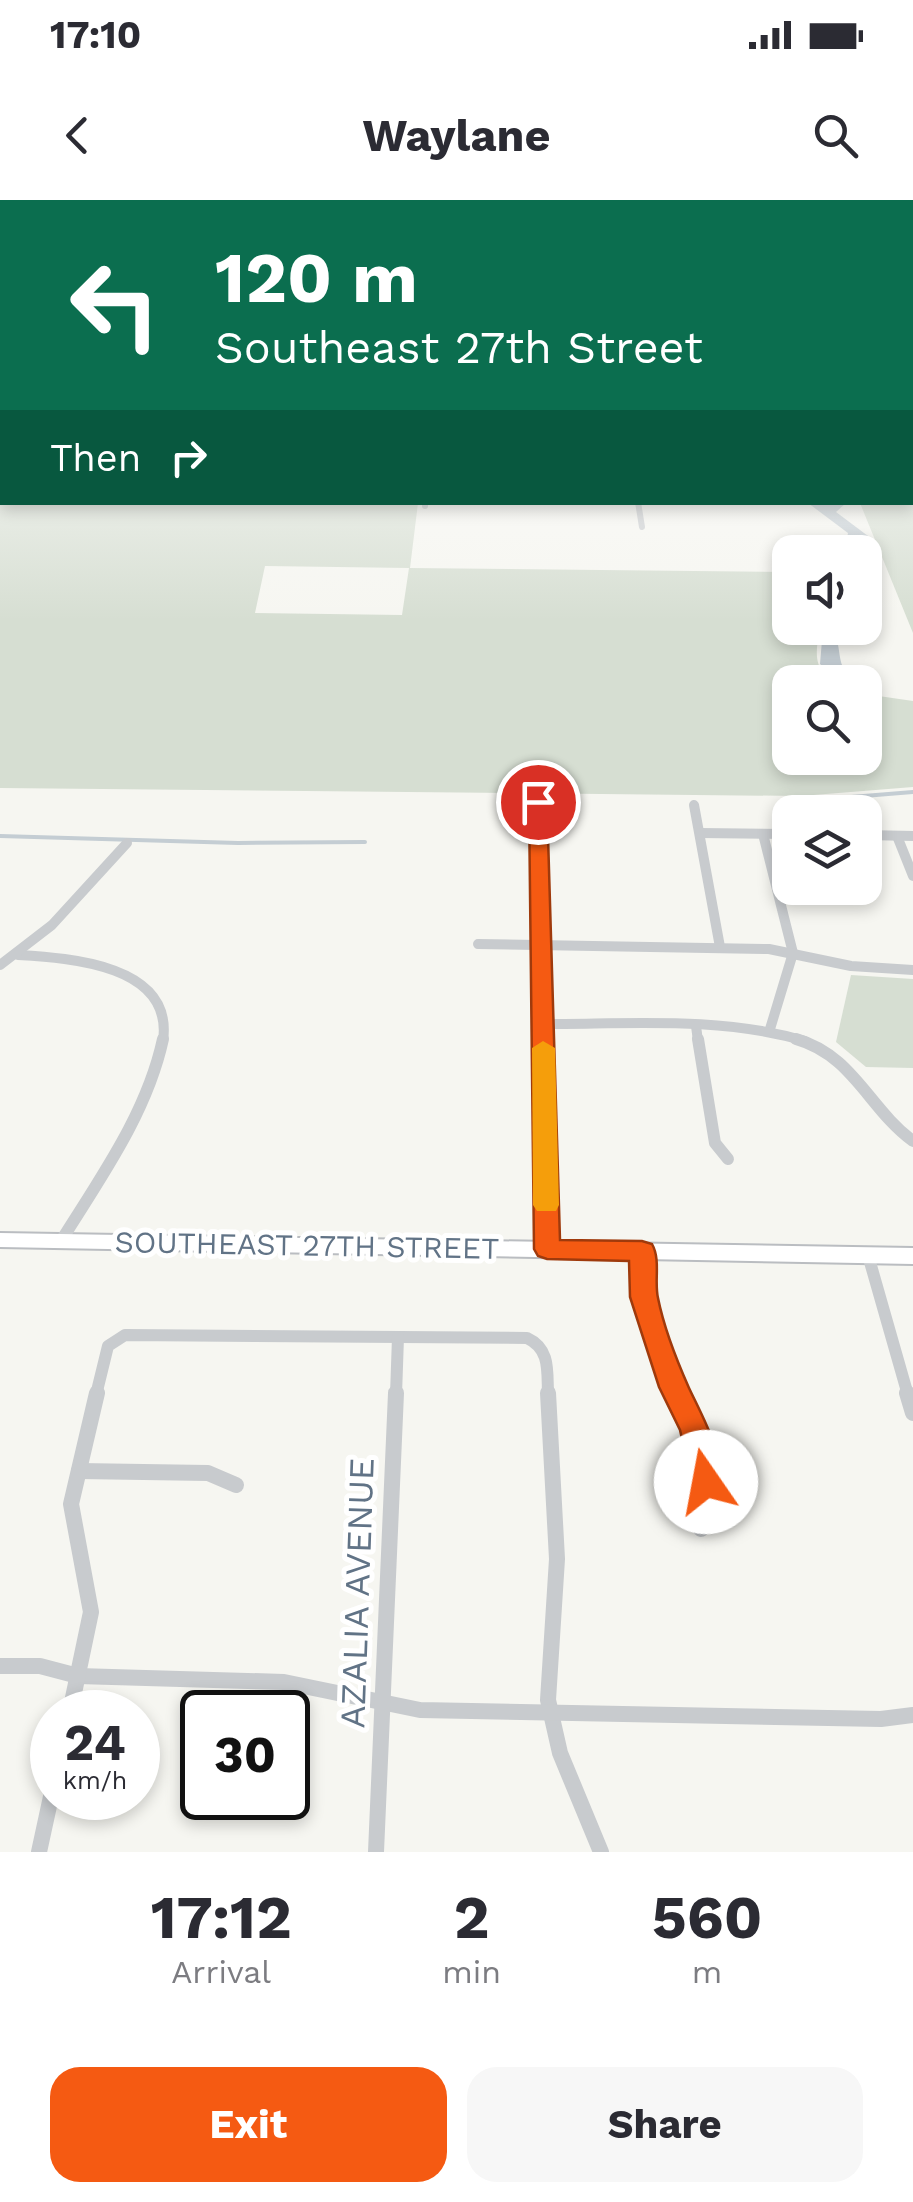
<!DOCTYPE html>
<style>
:root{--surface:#fff;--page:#f7f7f7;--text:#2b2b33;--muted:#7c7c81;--accent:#f55a12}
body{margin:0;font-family:"Work Sans",sans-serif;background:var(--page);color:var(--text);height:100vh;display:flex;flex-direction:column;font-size:38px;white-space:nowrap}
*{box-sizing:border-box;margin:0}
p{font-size:32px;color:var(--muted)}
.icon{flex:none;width:55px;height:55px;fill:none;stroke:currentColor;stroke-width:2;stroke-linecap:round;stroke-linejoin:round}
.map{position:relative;height:1652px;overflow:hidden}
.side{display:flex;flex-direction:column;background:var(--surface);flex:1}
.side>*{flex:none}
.hud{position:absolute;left:0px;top:0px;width:915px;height:305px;box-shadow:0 5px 15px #0003;background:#0b6e4f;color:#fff;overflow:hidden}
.controls{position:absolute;left:772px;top:335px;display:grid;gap:20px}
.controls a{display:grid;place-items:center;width:110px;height:110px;border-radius:20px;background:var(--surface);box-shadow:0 5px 15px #0003;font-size:50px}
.speed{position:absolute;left:30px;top:1490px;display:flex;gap:20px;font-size:50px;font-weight:700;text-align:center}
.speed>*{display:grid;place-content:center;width:130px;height:130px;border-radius:50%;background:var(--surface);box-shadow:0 5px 15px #0003;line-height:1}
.speed small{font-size:25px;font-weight:400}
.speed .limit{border:5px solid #111;border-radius:15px;background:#fff;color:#111}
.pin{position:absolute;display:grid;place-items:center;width:85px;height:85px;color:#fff;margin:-42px;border:5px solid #fff;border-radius:50%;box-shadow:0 2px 10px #0007}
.me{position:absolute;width:110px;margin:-55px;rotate:348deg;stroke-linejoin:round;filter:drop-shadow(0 0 8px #0008)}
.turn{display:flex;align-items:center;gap:35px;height:210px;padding:0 50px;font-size:45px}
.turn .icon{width:130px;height:130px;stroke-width:2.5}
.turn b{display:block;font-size:70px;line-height:85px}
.then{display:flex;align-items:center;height:95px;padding:0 50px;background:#0003;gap:20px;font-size:38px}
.eta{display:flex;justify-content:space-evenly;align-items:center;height:170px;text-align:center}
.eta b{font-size:60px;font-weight:700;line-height:70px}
.action{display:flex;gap:20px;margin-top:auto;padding:20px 50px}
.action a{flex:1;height:115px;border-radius:30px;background:var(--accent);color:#fff;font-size:40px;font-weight:700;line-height:115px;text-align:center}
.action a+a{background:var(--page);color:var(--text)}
.status{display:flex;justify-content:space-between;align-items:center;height:70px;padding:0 50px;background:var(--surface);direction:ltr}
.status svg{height:28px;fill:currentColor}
header{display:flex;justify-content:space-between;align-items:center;height:130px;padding:0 50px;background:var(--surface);font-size:45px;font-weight:700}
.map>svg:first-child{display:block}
.green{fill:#d6ded2;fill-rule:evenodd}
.water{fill:#c4cdd3}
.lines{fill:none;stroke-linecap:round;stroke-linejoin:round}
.stream{stroke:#c4cdd3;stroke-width:4}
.primary-casing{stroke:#babdc1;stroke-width:4}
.minor-far3{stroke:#c8cbce;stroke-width:6}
.minor-far2{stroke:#c8cbce;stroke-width:10}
.minor-far1{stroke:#c8cbce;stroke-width:12}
.minor{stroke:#c8cbce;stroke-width:16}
.primary{fill:#fff;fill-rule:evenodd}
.route{fill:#f55a12;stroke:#9f3a0c;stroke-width:2.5}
.slow{fill:#f59e0b}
.labels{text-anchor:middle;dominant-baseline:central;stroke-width:10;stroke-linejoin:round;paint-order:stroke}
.street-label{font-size:30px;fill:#617386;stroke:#fff}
.near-street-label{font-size:35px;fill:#617386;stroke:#fff}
</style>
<div class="status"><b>17:10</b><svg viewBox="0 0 49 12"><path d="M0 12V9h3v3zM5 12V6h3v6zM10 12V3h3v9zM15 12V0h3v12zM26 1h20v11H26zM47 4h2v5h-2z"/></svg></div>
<header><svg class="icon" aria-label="back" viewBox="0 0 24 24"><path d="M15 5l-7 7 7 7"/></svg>Waylane<svg class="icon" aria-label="search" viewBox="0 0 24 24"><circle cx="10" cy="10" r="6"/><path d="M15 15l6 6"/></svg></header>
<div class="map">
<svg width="913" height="1652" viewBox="0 0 913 1652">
<rect width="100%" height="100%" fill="#f6f6f1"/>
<g class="green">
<path d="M913 190V433L860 303 912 302Z"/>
<path d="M0 220 2 302 418 303 410 368 790 372V428H820C816 450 812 468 833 482H790V558H865V494L913 501V587L801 596 0 588ZM265 366 409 368 402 415 255 413Z"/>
<path d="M851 775 913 779V868L866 867 836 842Z"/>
</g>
<g class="water">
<path d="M808 303H846L836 312 868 336 865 352H844L848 333Z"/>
<path d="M823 428H848L837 440C842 461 837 473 864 482H840L820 464Z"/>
</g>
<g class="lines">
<g class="stream">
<path d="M839 598 913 592"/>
<path d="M0 636 238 643 365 642"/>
</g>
<defs>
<path id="primary" d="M0 1033 913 1048V1064L0 1047Z"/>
</defs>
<use href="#primary" class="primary-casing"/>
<g class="minor-far3">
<path d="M425 302V306"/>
<path d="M638 302 642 327"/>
</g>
<g class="minor-far2">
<path d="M538 603 543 841"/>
<path d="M694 605 720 747"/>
<path d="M700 633 790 634"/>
<path d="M763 634 793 753 770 829"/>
<path d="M865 635 913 636"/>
<path d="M897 636 913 676"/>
<path d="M478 744 769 749 851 766 913 770"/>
<path d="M18 755C71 758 174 765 163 841"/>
<path d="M0 765 52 725 127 643"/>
<path d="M543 824C631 824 720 816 805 841"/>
<path d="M696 826 698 841"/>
</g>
<g class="minor-far1">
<path d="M543 839 547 1049"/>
<path d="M698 839 715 943 728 959"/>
<path d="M796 839C853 855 869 909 913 941"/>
<path d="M61 1041C101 977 147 913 163 839"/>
<path d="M642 1051 644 1097 678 1195"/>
<path d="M868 1055 908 1195"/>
<path d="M96 1195 108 1146 125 1135 527 1138C551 1149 547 1172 548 1195"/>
<path d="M396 1195 398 1137"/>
</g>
<g class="minor">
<path d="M548 1193 557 1359 548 1500 560 1553 601 1652"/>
<path d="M677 1193C701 1242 707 1274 701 1329"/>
<path d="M907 1193 913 1213"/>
<path d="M79 1271 208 1273 236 1285"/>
<path d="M0 1466H40L78 1476 284 1482 420 1510 881 1519 913 1515"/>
<path d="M70 1512 91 1412 71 1304 97 1193"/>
<path d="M39 1652 52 1592"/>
<path d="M376 1652 396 1193"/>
</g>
<use href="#primary" class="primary"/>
</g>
<linearGradient id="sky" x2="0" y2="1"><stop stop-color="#99bee0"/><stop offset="0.45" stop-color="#fbfbf9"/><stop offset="1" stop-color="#fbfbf9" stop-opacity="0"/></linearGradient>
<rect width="913" height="421" fill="url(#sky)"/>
<path class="route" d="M538 597 547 602 560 1040 642 1041 652 1044C661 1060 654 1081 658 1098 664 1128 677 1161 689 1188 701 1214 730 1264 717 1292L706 1296 694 1292 680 1230 659 1187 630 1097 629 1061 547 1059 538 1056 534 1049 529 602Z"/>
<path class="slow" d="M543 841 555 848 559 1005 556 1011H537L533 1005 532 848Z"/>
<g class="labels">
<g class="street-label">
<text transform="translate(307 1045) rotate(1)">SOUTHEAST 27TH STREET</text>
</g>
<g class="near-street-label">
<text transform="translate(357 1393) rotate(-88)">AZALIA AVENUE</text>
</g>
</g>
</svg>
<div class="controls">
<a><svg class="icon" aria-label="sound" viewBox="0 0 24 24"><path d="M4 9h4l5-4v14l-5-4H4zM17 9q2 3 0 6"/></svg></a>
<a><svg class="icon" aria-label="search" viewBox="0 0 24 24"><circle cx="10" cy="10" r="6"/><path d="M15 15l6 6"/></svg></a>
<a><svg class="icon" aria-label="layers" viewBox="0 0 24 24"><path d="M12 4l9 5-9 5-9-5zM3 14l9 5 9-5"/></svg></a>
</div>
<div class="speed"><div>24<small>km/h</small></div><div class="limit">30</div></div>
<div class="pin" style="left:538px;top:602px;background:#d93025"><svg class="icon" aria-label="arrive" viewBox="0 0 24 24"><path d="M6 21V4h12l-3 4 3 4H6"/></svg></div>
<svg class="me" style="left:706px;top:1282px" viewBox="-20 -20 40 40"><circle r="19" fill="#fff"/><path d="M0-13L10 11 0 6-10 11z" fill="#f55a12"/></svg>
<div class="hud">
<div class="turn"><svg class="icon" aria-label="left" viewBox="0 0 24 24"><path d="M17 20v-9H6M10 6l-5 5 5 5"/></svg><div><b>120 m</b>Southeast 27th Street</div></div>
<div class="then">Then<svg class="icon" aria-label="right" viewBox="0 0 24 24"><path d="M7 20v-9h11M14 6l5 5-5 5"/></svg></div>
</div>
</div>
<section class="side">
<div class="eta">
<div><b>17:12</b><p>Arrival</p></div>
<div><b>2</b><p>min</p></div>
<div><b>560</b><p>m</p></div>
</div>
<div class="action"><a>Exit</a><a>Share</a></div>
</section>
